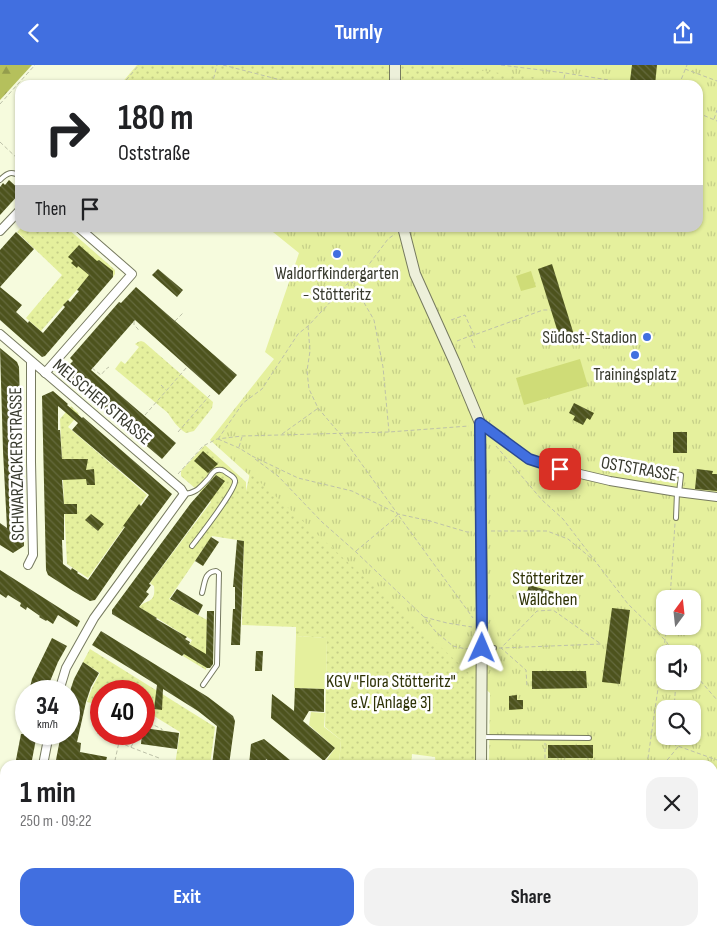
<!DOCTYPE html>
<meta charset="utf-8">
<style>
:root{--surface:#fff;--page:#f2f2f2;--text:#202124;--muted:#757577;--accent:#416fe0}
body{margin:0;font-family:"Sofia Sans Condensed",sans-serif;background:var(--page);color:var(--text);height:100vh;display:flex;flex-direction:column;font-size:19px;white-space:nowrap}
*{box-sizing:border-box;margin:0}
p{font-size:16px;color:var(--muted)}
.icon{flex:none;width:28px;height:28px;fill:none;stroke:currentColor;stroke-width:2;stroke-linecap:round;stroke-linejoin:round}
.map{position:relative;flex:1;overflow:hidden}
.sheet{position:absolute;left:0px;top:695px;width:718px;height:176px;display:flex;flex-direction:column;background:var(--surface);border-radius:15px 15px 0 0;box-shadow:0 1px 4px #0004}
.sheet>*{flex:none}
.top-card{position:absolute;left:15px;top:15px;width:688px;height:152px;border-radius:15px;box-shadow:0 1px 4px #0004;background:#fff;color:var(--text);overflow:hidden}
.needle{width:32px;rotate:15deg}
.tools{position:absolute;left:656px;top:525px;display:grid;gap:10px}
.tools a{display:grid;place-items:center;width:45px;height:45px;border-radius:10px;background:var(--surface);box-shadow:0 1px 4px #0004;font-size:25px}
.speed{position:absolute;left:15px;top:615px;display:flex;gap:10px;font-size:25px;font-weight:700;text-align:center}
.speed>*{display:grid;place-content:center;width:65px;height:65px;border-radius:50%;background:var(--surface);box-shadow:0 1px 4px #0004;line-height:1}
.speed small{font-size:12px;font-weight:400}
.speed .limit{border:8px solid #d22;background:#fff;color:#111}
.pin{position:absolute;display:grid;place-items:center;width:42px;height:42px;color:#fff;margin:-21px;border-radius:10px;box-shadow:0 2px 8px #0006}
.me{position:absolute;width:55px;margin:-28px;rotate:1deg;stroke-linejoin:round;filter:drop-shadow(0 0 4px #0008)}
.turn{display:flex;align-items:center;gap:18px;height:105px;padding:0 20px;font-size:22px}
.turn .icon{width:65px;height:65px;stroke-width:2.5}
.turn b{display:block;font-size:35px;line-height:42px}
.then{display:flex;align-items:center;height:48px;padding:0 20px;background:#0003;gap:10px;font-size:19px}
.round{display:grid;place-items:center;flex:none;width:52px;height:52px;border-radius:15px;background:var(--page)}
.summary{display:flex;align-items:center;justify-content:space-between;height:85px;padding:0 20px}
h1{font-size:30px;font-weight:700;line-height:38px}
.cta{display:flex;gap:10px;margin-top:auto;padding:10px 20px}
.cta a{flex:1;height:58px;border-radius:15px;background:var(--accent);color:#fff;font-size:20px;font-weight:700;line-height:58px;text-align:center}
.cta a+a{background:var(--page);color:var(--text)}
header{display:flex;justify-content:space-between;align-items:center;height:65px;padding:0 20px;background:var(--accent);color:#fff;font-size:22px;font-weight:700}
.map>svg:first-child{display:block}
.grass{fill:#e5f09d}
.forest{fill:url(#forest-firs)}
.park{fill:url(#park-tufts);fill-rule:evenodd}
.garden{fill:url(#garden-dots)}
.water{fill:#cfdc77}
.building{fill:url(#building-back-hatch);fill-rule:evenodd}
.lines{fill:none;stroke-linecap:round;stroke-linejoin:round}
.lane-casing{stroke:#767a5f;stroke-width:6}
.street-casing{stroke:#767a5f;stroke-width:10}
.secondary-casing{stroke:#767a5f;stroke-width:12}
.path{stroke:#bdc1a8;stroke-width:1;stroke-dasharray:4 2.5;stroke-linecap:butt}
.lane{stroke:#fff;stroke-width:4}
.street{stroke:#fff;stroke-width:8}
.secondary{stroke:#edf0da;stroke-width:10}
.tram{stroke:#585b4c;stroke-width:1}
.route-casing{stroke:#2a4892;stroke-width:12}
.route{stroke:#416fe0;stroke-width:9}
.poi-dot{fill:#416fe0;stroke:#fff;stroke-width:2}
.labels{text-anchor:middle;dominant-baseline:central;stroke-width:5;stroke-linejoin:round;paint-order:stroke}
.poi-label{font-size:18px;fill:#383a2e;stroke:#fff}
.street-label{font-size:18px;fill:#383a2e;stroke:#fff}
.park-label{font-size:18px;fill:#2f3307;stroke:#fff}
</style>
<header><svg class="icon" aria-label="back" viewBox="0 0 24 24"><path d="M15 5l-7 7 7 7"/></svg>Turnly<svg class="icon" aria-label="share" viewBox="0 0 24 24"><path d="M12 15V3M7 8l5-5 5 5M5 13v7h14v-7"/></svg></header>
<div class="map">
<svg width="717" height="871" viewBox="0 0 717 871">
<defs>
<pattern id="forest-firs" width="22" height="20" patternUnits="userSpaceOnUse" patternTransform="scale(1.25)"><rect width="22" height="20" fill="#b5c05c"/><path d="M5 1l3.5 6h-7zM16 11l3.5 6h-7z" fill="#949d4c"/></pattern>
<pattern id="park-tufts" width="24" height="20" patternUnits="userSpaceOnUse" patternTransform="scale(1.25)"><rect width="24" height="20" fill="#e5f09d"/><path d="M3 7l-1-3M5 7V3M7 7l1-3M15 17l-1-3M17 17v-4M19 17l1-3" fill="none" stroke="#c5cf88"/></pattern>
<pattern id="garden-dots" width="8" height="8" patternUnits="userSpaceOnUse" patternTransform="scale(1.25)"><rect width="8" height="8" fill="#e5f09d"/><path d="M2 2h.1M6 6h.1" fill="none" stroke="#c5cf88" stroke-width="1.8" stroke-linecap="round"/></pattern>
<pattern id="building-back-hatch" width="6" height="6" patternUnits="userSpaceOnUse" patternTransform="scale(1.25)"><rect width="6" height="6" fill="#4d531d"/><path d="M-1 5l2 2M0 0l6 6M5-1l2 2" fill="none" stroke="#656a3e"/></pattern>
</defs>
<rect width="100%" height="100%" fill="#f6fbdd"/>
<g class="grass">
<path d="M296 571 327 573 326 624 294 623Z"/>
<path d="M311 647 325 648 324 662 341 675 339 700H331L326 696 335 683 309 660Z"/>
</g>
<path class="forest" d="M0 0H32L0 35Z"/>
<path class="park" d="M137 0H717V871H510L506 866H712V700H489L490 628 210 375 274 294 265 287 299 188 268 163 698 162V20H120ZM665 534H692V561H665ZM665 589H692V616H665ZM665 644H692V671H665Z"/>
<g class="garden">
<path d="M141 0H390V20H123Z"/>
<path d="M401 0H435L556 15 555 20H402Z"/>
<path d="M21 163H67L115 205V209L113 212 89 211 41 266 26 253 62 210 17 167Z"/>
<path d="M141 276 144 277 213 337 212 343 194 366 186 368C178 363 173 356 168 348L115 304 121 296 125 299 139 282 135 279 138 277Z"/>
<path d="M71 341 79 349 68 362 147 430 88 513 67 499 60 354Z"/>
<path d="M205 380 246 417V426L250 408 479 617 477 700H436L435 692 412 689 411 700H339L341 675 325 662 327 573 296 571V562L242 560 244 471V476L212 471 169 534 207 555 206 605 183 591 192 575 139 542C147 534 156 539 154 521L150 518 211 437 181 411V406Z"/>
<path d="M90 584 215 662 210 700H175L180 667 154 651 144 649V626H101V640L87 637 92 623 100 608 83 597Z"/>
<path d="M398 866H477L475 871H397Z"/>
</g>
<g class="water">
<path d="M531 206 536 222 521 226 516 211Z"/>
<path d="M580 294 588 321 524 340 516 313Z"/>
</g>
<g class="building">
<path d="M632 0H657L655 20 630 16Z"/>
<path d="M9 115 20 125V128L0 150V122L3 118 5 120Z"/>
<path d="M16 167 34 184 0 222 22 240 16 247 28 258 29 256 43 268 65 242 63 240 68 235 70 237 79 226 77 225 89 210 78 201 77 203 71 198 73 196 68 192 79 180 97 196 99 195 113 206V212L45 291 42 292 0 255V185Z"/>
<path d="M552 199 575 273 561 277 538 204Z"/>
<path d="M158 204 183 225 177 232 152 210Z"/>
<path d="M136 222 237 310 219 330 135 255 91 305 176 378 162 394 61 308 73 296 70 293 119 237 121 238Z"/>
<path d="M0 283 17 297 19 302 24 481 13 488 0 480V458L7 463 3 386Z"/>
<path d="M53 326 68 339 67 340 82 353 83 352 172 429 122 496 95 535 90 536 73 526 48 510 46 505 42 331ZM58 341 78 358 72 365 149 430 141 441 139 439 123 461 125 462 88 515 77 508 78 507 72 503 71 505 63 499 62 475H64V449H77V439H64L62 415 86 414 87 420H95L94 404 86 405 88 394H62L60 365H58Z"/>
<path d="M574 338 594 348 590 355 587 353 583 360 573 355 575 351 569 348Z"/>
<rect x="673" y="367" width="14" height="21"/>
<path d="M203 386 218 399 208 408 194 396Z"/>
<path d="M697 404 713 406 712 409H717V426L695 424Z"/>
<path d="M216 410 225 416 149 519 151 520 146 527 149 529 139 542 157 553 156 554 187 572 185 574 190 577 189 579 206 589 207 546H214L213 599 210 603H207L184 589 182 591 112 549V545L191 438Z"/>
<path d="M91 449 104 459 98 466 85 455Z"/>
<path d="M211 472 219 477 203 501 195 496Z"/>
<path d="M237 475 244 476 240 580H231L233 544H235V522H233Z"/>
<path d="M0 505 80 556 77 562 58 550 53 559 47 555 46 556 39 552 40 551 27 542 26 545 20 541 21 538 8 530 6 533 0 529Z"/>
<path d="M529 520 568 531 565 541 526 530Z"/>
<path d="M177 524 203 540 198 550 170 534Z"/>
<path d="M612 543 630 545 620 619 602 617Z"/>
<path d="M101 566 208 632 233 651 235 656 229 700H212L217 661 198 646 163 624 162 645 154 644 157 620 92 580Z"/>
<path d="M52 573 67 581 58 597 46 626H29L32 614Z"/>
<path d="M256 586H263L262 606H255Z"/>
<path d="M83 597 99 608 91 622 86 637 77 677 81 678 80 687 107 692 105 700H55L61 669H69V629L74 614Z"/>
<path d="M532 606H586L587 623 532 624Z"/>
<path d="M295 623 324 624V647L309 646 303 656 335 683 324 696 271 653 272 629 294 646Z"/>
<path d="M517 630V635H523V644L509 645V631Z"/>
<path d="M144 663 179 668 177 684 141 679 142 669H144Z"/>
<path d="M21 669H37L31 700H15Z"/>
<path d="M264 674 285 691 296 700H274L266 694 265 700H249L251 679Z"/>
<rect x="548" y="680" width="45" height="13"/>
</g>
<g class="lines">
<defs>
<g id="lane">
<path d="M0 115C7 108 12 105 20 112"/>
<path d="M655 405 681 410 679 428"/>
<path d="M184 429C197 428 200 422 209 413 211 410 213 406 217 405 221 404 224 405 227 408 230 410 235 412 235 416 236 424 199 472 192 481"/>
<path d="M676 453 677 427"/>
<path d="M202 528C205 518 204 507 216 506L219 508 217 600 203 620"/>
<path d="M482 583H494"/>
<path d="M481 672 589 673"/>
</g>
<g id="street">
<path d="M0 166 20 145"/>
<path d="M0 269 181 424 184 429 94 553 66 603 59 626"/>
<path d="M45 308 132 209 78 162"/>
<path d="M480 358 529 394 576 408 610 416 677 427 717 432"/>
<path d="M28 500 33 490 31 397V297"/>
<path d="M43 700 49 669"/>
<path d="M0 801 5 802"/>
<path d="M281 866 302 871"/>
<path d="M495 866 499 871"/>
<path d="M14 871 15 866"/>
<path d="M367 871 368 866"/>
<path d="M486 871 487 866"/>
</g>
<g id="secondary">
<path d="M395 0V20"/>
<path d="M403 162 415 209 455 298 480 358 482 545 481 700"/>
<path d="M219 871V866"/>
</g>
</defs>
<use href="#lane" class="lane-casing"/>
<use href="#street" class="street-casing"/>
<use href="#secondary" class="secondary-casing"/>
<g class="path">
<path d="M223 0 300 20"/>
<path d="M501 0 565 8 621 17 629 20"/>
<path d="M685 4 717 16"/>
<path d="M122 20 139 0"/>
<path d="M212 20 217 0"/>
<path d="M563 20 565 8"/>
<path d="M679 20 687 0"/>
<path d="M0 39 35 0"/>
<path d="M698 48 717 56"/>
<path d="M714 54 717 45"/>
<path d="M0 77 20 96"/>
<path d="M351 215 374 255 383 302 389 367"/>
<path d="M451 255 465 250 474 270 543 245H551"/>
<path d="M134 256V260L138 264 139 267"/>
<path d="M175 256 183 248"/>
<path d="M308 261 310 286 307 306 309 324 318 343 340 369 397 448"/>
<path d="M473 270 470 271 475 283"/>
<path d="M457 276 470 271"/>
<path d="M92 303 101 310 106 304 109 302"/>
<path d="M161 320 166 325"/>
<path d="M145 350 187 302"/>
<path d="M178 367 210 330"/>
<path d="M282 369 317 344"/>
<path d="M218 374 239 383 252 391"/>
<path d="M218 374 243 338 262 324 298 269 308 261 348 218 364 206 388 174 395 169"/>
<path d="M496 381 542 435 563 454 628 539 666 576 674 589"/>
<path d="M239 382 242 372"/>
<path d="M252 391 298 413 352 426 398 449 430 456 467 467H472"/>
<path d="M255 394 278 411 322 457 356 487 424 552 436 567 453 581 466 584 471 583"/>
<path d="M178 409 203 381 217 374 242 371 389 367 469 361"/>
<path d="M399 451 473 553"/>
<path d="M491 466H547L568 474 591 493"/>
<path d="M356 486 393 455 398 449"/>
<path d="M670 534 675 458"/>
<path d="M424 552 447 558 472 562"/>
<path d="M499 583H501L601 579 553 545 537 546 501 583 526 605 527 622"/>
<path d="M692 606 717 635"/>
<path d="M674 644 676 616"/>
<path d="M144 658 145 656 162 664V665"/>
<path d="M97 668 119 677 114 700"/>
<path d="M673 671 675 680 717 695"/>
<path d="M119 677 130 682 159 693 158 700"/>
<path d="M131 682 138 669"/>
<path d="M546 696H565"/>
<path d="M545 700V678"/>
<path d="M647 700 667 561"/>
<path d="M663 700 678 682"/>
<path d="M712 750H717"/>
<path d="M712 755 717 758"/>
<path d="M712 820 717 814"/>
<path d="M712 823 717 824"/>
<path d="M151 866V867L163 870"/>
<path d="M535 866 539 871"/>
<path d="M649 866 653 871"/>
<path d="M605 871 607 866"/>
</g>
<use href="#lane" class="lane"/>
<use href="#street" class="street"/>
<use href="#secondary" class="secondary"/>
<path class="tram" d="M217 866 218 871"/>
</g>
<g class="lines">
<defs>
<path id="route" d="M482 583 480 358 529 394 560 404"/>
</defs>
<use href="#route" class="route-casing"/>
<use href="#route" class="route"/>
</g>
<g class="poi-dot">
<circle cx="337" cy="189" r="5"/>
<circle cx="647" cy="272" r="5"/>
<circle cx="635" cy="290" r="5"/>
</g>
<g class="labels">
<g class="poi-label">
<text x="337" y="208">Waldorfkindergarten<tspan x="337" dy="21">- Stötteritz</tspan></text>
<text x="637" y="272" text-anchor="end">Südost-Stadion</text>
<text x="635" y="309">Trainingsplatz</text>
</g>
<g class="street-label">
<text transform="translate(102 337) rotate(40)">MELSCHER STRASSE</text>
<text transform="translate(17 399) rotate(-91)">SCHWARZACKERSTRASSE</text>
<text transform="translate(639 404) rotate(10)">OSTSTRASSE</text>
</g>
<g class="park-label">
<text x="548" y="513">Stötteritzer<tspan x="548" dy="21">Wäldchen</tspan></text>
<text x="391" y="616">KGV "Flora Stötteritz"<tspan x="391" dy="21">e.V. [Anlage 3]</tspan></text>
</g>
</g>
</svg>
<div class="tools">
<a><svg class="needle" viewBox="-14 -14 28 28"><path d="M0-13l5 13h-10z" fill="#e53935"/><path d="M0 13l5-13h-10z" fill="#757577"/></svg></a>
<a><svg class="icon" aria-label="sound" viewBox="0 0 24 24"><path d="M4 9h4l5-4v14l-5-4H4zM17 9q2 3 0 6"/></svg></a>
<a><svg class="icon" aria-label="search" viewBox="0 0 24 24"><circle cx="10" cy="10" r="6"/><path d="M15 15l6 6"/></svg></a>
</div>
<div class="speed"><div>34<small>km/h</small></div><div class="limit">40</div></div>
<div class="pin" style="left:560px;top:404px;background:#d93025"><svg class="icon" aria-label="arrive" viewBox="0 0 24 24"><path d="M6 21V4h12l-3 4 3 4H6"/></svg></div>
<svg class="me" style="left:482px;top:583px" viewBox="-20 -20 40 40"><path d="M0-17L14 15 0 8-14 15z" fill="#416fe0" stroke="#fff" stroke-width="4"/></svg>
<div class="top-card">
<div class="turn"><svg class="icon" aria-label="right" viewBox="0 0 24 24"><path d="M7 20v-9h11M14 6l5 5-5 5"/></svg><div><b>180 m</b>Oststraße</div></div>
<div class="then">Then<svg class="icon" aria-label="arrive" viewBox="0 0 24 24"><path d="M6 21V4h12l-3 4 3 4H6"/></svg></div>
</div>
<section class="sheet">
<div class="summary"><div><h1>1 min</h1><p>250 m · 09:22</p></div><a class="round"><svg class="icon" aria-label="close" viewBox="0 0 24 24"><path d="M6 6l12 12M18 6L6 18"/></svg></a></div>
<div class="cta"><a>Exit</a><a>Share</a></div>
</section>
</div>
